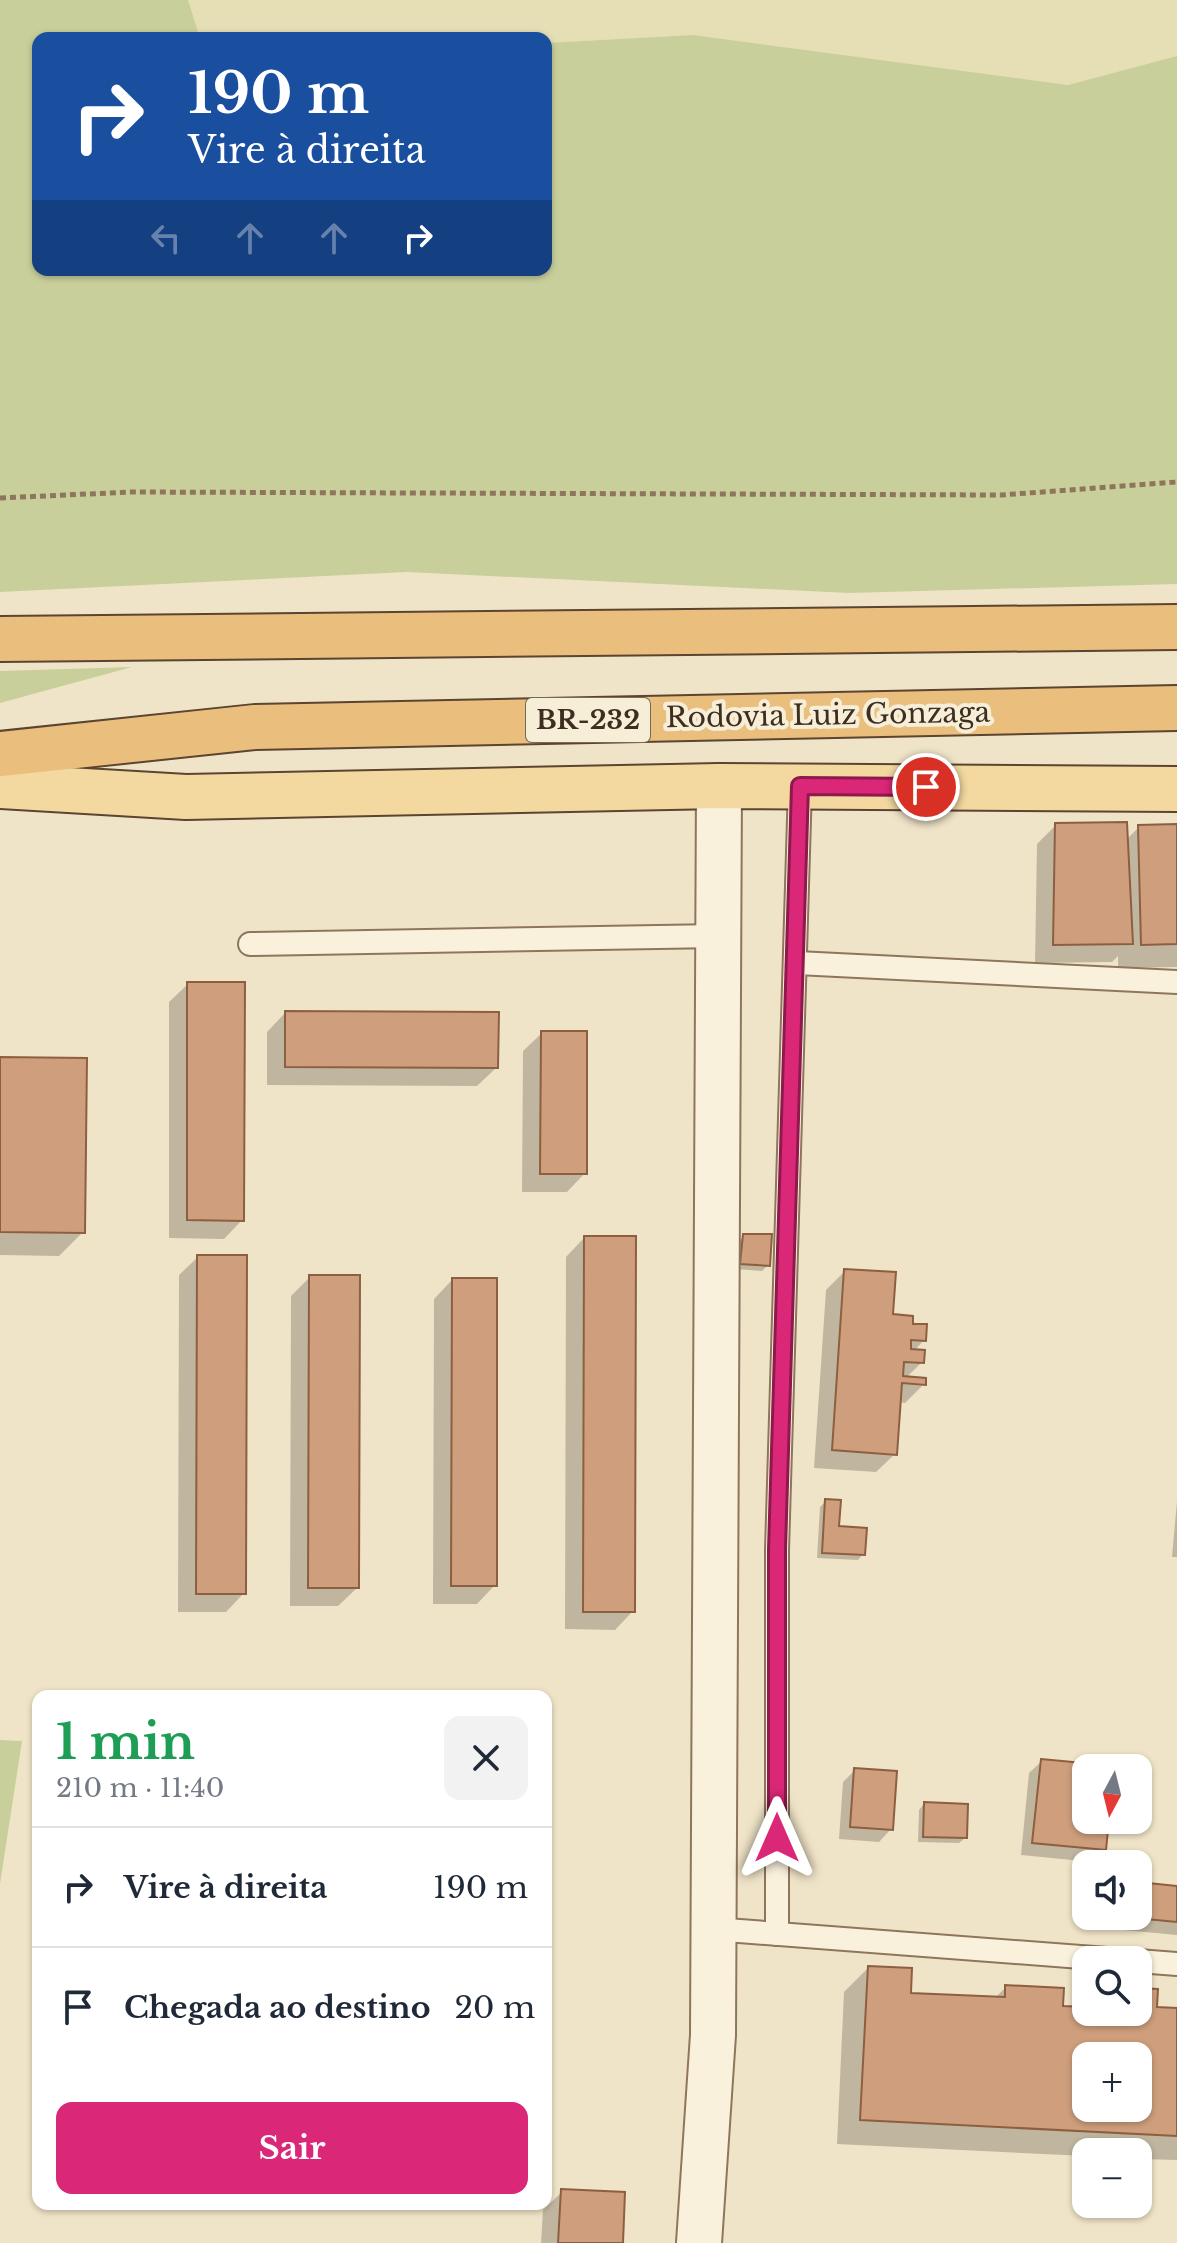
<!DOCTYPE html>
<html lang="pt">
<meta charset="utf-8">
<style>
:root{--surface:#fff;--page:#f2f2f3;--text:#1f2937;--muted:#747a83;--line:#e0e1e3;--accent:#db2777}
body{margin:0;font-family:"Libre Baskerville",serif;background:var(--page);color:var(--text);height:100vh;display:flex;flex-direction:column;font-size:30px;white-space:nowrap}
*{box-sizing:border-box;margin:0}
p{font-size:26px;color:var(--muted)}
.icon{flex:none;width:44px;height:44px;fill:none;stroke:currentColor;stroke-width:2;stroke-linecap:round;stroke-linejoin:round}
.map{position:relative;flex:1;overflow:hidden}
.drawer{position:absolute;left:32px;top:1690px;width:520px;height:520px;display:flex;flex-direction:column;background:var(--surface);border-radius:16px;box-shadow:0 2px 6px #0004}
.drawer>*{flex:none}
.guide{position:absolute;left:32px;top:32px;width:520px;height:244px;border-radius:16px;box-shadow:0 2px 6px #0004;background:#1a4fa0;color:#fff;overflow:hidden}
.needle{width:52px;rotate:187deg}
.buttons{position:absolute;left:1072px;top:1754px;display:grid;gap:16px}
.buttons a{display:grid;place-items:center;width:80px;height:80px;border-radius:16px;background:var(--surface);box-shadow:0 2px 6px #0004;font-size:40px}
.pin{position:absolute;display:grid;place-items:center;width:68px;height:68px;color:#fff;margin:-34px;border:4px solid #fff;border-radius:50%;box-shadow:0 2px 8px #0007}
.me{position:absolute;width:88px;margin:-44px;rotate:0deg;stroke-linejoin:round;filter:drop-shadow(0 0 6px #0008)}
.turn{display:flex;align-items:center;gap:28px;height:168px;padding:0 24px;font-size:36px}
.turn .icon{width:104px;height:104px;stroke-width:2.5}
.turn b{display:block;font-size:56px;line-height:68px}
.lanes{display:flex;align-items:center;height:76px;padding:0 24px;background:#0003;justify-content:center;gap:40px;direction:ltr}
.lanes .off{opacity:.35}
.round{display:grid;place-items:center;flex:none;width:84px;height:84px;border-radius:16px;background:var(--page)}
.summary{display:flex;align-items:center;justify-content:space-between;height:136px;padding:0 24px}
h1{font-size:48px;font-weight:700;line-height:60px;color:#1e9e55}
.cta{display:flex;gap:16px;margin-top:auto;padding:16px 24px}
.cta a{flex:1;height:92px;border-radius:16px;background:var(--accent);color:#fff;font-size:32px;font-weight:700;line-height:92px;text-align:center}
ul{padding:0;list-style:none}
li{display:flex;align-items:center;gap:24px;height:120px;padding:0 24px;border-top:2px solid var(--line)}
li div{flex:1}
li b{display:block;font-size:30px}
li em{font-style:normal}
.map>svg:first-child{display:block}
.farmland{fill:#e6deb5}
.green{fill:#c9cf9b}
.shadow{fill:#0003;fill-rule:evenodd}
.building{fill:#cf9f7d;stroke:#8d5f41;stroke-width:2;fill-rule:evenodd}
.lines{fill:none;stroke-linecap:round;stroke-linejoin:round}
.service-casing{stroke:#8d765c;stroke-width:26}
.minor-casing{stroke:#8d765c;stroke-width:48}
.primary-casing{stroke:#5b4430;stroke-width:48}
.trunk-casing{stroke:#5b4430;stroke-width:48}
.path{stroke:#8d765c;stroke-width:5;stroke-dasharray:6 4;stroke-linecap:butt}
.service{stroke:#faf1dc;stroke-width:22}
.minor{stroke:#faf1dc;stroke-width:44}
.primary{stroke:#f3d9a0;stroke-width:44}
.trunk{stroke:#eabe7c;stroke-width:44}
.route-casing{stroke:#8e194d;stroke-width:20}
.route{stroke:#db2777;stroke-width:14}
.labels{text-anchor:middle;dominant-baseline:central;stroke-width:8;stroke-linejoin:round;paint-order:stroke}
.shield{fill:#f7eed8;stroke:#756857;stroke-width:2}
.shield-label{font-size:26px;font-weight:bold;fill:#3d2e20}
.street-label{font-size:28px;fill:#3d2e20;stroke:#f7eed8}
</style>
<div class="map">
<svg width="1177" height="2243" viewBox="0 0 1177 2243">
<rect width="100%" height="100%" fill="#f0e4c8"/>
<path class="farmland" d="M188 0H1177V56L1068 85 693 35 546 43V38H200Z"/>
<g class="green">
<path d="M0 0H188L200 38H38V270H546V43L693 35 1068 85 1177 56V584L849 593 407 572 0 592Z"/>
<path d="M132 667 0 703V671Z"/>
<path d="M0 1740 22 1741 0 1884Z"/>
</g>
<g class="shadow">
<path d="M1056 825 1126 840 1139 827 1177 826V967L1118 968V956L1112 962 1035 963 1037 844Z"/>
<path d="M188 984 242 1220 224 1239 169 1238V1002Z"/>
<path d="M285 1013 496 1068 477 1086 267 1085V1032Z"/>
<path d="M542 1033 585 1173 567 1192H522L523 1051Z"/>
<path d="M0 1059 83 1232 59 1256 0 1255Z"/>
<path d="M744 1236 768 1265 762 1271 735 1269 738 1242Z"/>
<path d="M584 1238 633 1611 615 1630 565 1629 566 1257Z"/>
<path d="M198 1257 244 1593 226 1612H178L179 1275Z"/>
<path d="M845 1271 891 1316 911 1325 924 1340 914 1351 922 1362 906 1378 924 1384 905 1403 898 1402 895 1454 876 1472 814 1468 826 1290Z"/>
<path d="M310 1277 357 1588 338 1606H290L291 1296Z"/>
<path d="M452 1280 495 1585 477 1604H433L434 1299Z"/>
<path d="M826 1501 837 1528 863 1554 858 1560 817 1558 820 1507Z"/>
<path d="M1177 1501V1557H1172Z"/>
<path d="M1042 1761 1111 1768H1086V1820H1107L1104 1850 1092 1862 1021 1855 1029 1773Z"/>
<path d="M855 1770 891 1829 879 1842 839 1839 843 1782Z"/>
<path d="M924 1804 965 1838 959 1843 918 1842 919 1810Z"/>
<path d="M1138 1884 1177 1888V1935L1113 1929 1115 1916H1138Z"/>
<path d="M868 1968 909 1995 994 1999 1006 1987 1061 2008 1086 2009V2012H1138V1990L1154 2009 1177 2010V2160L1138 2159V2152H1086V2156L837 2144 844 1992ZM1086 2056H1138V2108H1086Z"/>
<path d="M562 2192 621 2243H541L543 2210Z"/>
</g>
<g class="building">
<path d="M1127 822 1133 944 1053 945 1055 823Z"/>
<path d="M1177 824V944L1141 945 1138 825Z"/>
<path d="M187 982H245L244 1221 187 1220Z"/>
<path d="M285 1011 499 1012 498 1068 285 1067Z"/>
<path d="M541 1031H587V1174H540Z"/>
<path d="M0 1057 87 1058 85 1233 0 1232Z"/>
<path d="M743 1234H772L770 1266 740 1264Z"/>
<path d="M584 1236H636L635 1612H583Z"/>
<path d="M197 1255H247L246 1594H196Z"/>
<path d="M844 1269 896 1272 893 1314 913 1316V1324H927L926 1341 911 1340V1349L925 1350 924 1363 904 1362 903 1376 926 1378V1385L902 1383 897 1455 832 1450Z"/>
<path d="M309 1275H360L359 1588H308Z"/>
<path d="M452 1278H497V1586H451Z"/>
<path d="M825 1499 841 1500 839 1526 867 1528 865 1555 822 1553Z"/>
<path d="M1041 1759 1115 1766 1086 1768V1820H1109L1106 1850 1032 1843Z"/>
<path d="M854 1768 897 1771 893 1830 850 1827Z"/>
<path d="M924 1802 968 1804 967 1838 923 1837Z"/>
<path d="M1138 1882 1177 1886V1922L1125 1917 1138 1916Z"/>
<path d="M868 1966 912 1968 911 1993 1005 1997V1985L1064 1988 1063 2006 1086 2007V2012H1138V1988L1158 1989 1157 2007 1177 2008V2136L860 2120ZM1086 2056H1138V2108H1086Z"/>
<path d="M561 2189 625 2192 623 2243H558Z"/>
</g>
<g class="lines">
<defs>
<g id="service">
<path d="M250 944 718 936"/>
<path d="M797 963 1177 982"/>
<path d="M713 1929 1120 1960"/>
<path d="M777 1934V1550L800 786"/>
<path d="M1138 1961 1177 1964"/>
</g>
<path id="minor" d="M699 2243 713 2035 719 786"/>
<path id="primary" d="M0 786 186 797 719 786 1177 789"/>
<g id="trunk">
<path d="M0 639 1177 627"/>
<path d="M0 754 255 727 1177 708"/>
</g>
</defs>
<use href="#service" class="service-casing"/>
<use href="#minor" class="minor-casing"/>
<use href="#primary" class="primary-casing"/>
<use href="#trunk" class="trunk-casing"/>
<path class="path" d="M0 498 132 492 1001 495 1177 482"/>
<use href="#service" class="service"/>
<use href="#minor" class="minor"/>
<use href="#primary" class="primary"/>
<use href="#trunk" class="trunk"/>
</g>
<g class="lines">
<defs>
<path id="route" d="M777 1838V1550L800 786 926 787"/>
</defs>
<use href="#route" class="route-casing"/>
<use href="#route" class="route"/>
</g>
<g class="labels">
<rect class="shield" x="526" y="698" width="124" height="44" rx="6"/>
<g class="shield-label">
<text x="588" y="720">BR-232</text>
</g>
<g class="street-label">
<text transform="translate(828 715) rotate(-1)">Rodovia Luiz Gonzaga</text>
</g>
</g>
</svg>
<div class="buttons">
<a><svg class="needle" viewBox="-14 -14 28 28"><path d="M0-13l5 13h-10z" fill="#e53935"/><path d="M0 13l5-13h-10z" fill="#747a83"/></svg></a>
<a><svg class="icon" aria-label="sound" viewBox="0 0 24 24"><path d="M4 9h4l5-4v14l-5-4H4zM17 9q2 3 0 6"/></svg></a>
<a><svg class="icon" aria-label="search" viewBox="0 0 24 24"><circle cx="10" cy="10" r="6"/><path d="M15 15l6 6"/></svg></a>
<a>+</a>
<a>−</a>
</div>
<div class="pin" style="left:926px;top:787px;background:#d93025"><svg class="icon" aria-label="arrive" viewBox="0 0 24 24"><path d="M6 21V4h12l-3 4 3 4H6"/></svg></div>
<svg class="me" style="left:777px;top:1838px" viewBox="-20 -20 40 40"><path d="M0-17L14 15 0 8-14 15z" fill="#db2777" stroke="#fff" stroke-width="4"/></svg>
<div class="guide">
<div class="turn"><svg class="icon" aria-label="right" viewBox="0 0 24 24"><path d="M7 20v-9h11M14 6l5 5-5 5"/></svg><div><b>190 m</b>Vire à direita</div></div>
<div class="lanes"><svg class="icon off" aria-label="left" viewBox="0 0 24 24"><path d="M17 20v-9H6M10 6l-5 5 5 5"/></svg><svg class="icon off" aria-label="ahead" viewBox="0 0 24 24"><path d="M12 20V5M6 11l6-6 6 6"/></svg><svg class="icon off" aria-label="ahead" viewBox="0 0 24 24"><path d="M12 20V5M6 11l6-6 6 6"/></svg><svg class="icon" aria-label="right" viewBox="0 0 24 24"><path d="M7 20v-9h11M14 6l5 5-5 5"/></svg></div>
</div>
<section class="drawer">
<div class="summary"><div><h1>1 min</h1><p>210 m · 11:40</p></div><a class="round"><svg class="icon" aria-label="close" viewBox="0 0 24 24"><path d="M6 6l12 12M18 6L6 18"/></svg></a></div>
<ul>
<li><svg class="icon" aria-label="right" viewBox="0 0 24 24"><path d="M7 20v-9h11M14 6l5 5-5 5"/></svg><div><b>Vire à direita</b></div><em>190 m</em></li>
<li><svg class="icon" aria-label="arrive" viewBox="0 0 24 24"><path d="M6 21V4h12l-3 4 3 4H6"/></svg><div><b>Chegada ao destino</b></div><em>20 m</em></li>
</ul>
<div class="cta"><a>Sair</a></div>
</section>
</div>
